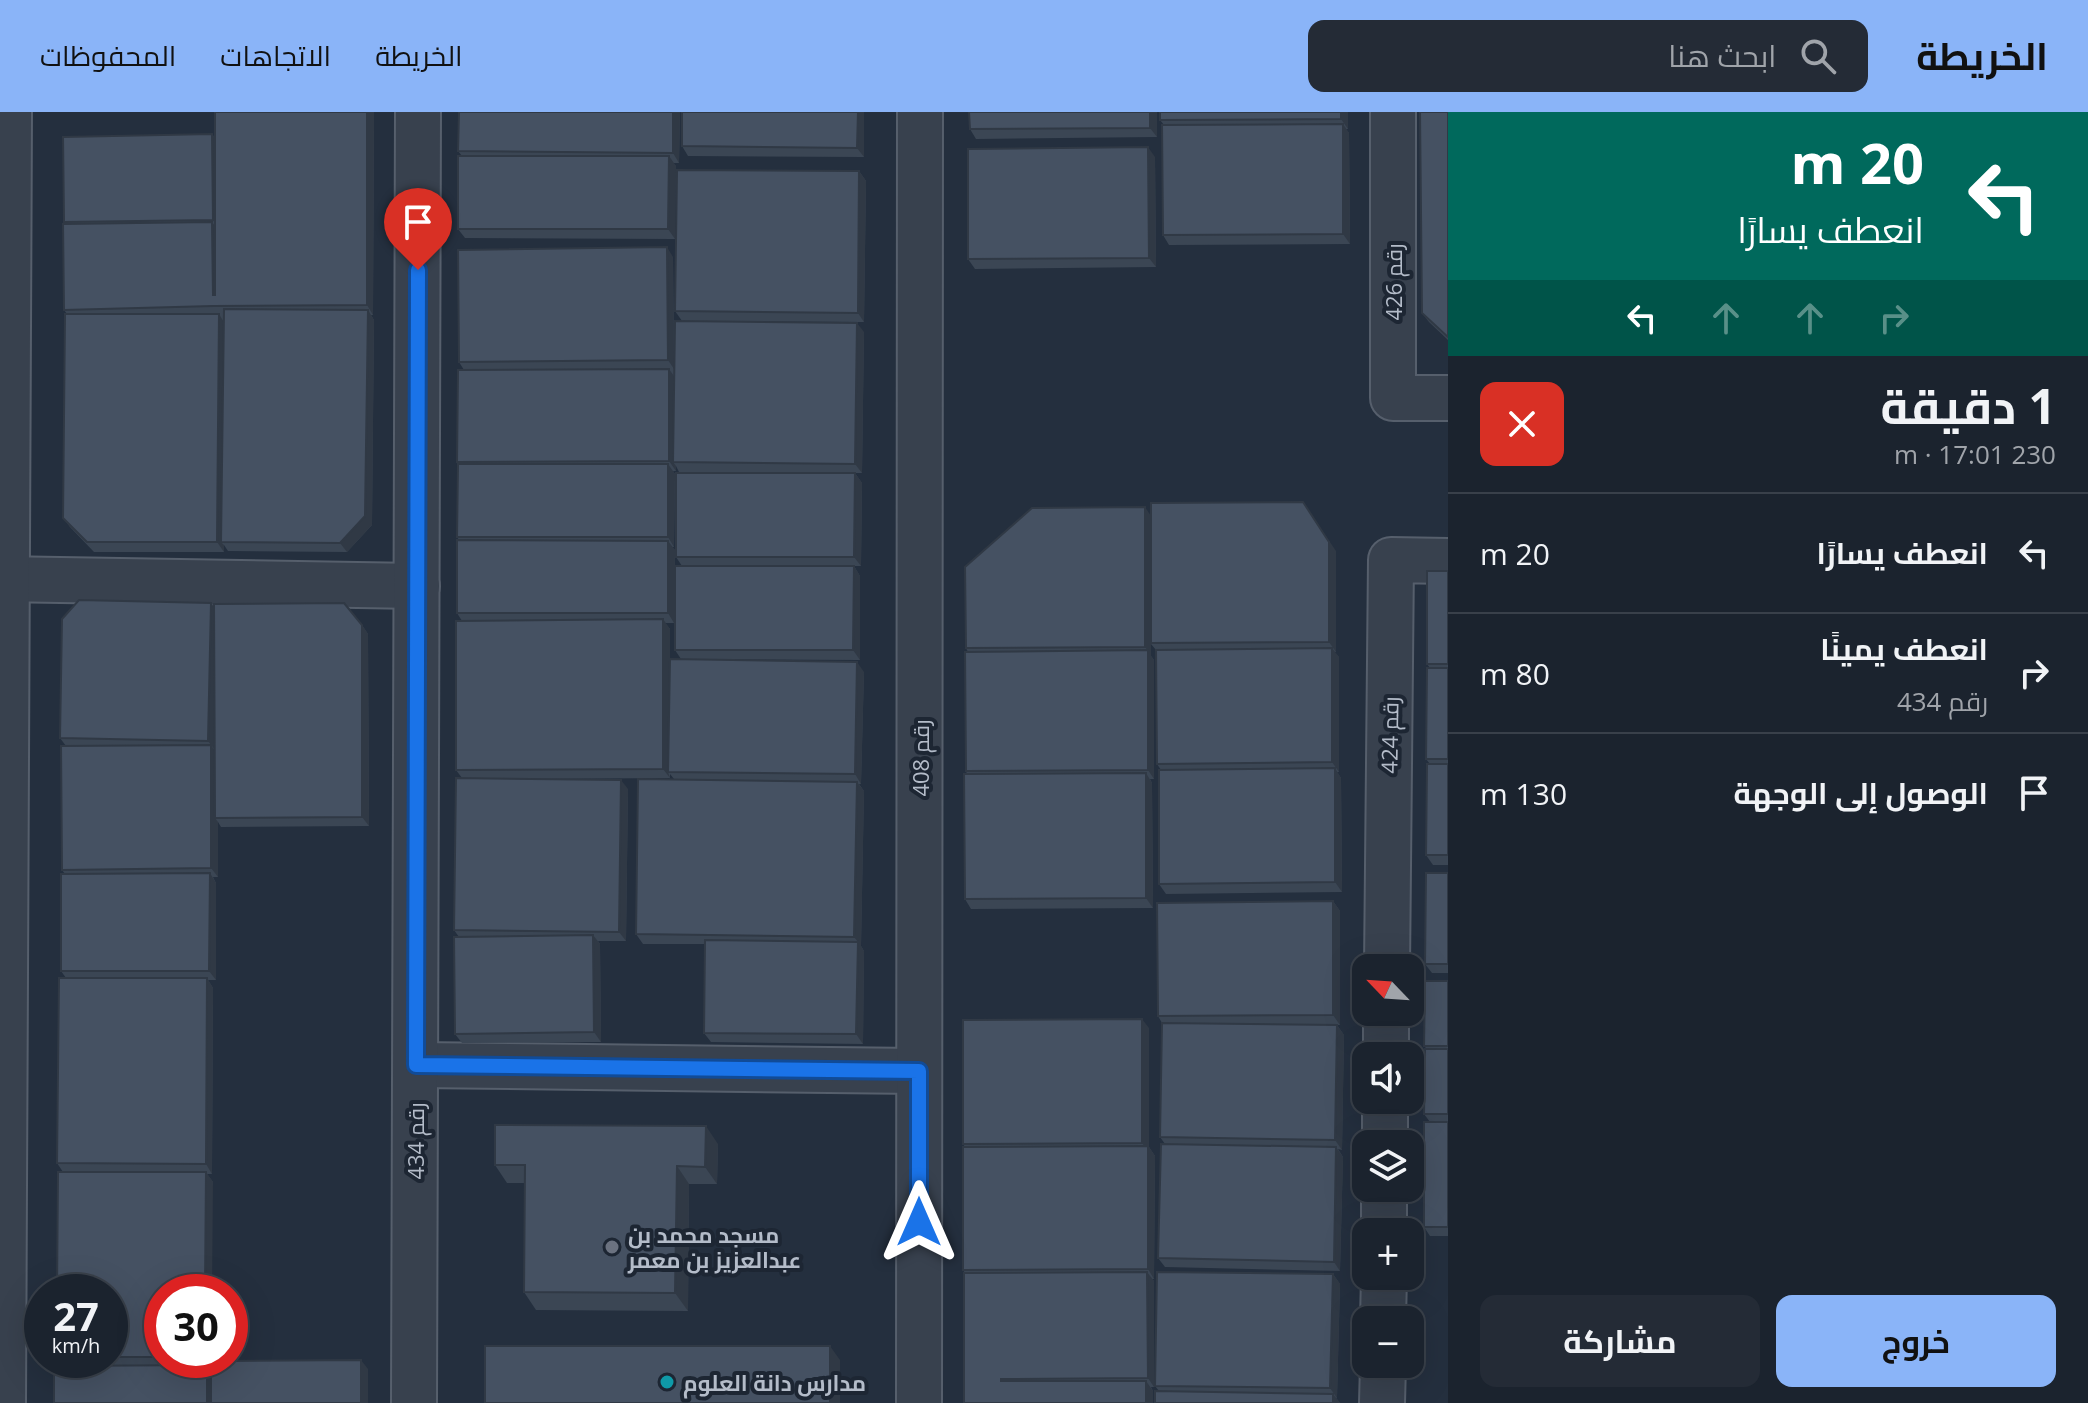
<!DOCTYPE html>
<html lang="ar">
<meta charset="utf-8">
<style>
:root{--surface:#1b232e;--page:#242b36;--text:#f1f3f6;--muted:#a0a4aa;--line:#39404a;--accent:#8ab4f8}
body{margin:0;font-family:"Open Sans",Cairo,sans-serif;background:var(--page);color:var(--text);direction:rtl;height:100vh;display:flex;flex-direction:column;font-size:30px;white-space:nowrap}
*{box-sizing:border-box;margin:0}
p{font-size:26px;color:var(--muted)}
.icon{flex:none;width:44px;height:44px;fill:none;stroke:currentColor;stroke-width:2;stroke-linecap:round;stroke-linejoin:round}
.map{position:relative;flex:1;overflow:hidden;direction:ltr}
.side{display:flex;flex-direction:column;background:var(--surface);width:640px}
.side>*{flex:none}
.hud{background:#00695c;color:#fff;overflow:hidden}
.needle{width:52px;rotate:295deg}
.fabs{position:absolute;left:1352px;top:842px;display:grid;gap:16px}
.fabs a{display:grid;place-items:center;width:72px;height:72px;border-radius:16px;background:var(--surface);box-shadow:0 8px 32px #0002,0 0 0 2px var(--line);font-size:40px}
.speed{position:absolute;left:24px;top:1162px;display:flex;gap:16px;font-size:40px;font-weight:700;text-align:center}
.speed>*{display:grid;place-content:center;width:104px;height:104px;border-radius:50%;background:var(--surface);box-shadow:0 8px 32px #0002,0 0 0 2px var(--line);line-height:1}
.speed small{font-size:20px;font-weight:400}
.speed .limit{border:12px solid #d22;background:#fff;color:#111}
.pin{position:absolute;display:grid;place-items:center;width:68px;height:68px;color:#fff;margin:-82px -34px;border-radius:50% 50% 50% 0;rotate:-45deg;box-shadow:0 0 8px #0007}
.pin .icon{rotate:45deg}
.me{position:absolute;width:88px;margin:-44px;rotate:0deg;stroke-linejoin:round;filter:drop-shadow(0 0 6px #0008)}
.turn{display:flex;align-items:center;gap:28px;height:168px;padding:0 32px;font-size:36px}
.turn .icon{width:104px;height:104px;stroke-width:2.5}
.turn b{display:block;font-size:56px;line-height:68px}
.lanes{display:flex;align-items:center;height:76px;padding:0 32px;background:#0003;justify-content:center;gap:40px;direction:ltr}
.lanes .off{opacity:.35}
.round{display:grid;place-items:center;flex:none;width:84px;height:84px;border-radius:16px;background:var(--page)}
.headline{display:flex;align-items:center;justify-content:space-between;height:136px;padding:0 32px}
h1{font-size:48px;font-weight:700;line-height:60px}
.action{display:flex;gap:16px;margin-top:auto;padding:16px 32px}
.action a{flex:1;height:92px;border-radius:16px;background:var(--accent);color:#111;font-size:32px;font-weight:700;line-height:92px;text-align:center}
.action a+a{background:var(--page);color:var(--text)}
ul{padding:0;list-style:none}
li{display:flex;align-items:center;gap:24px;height:120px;padding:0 32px;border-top:2px solid var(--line)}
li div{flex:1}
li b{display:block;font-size:30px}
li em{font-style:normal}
header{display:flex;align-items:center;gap:48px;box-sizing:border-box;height:112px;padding:0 40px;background:var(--accent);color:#111}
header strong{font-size:38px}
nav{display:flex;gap:44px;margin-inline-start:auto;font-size:28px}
.search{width:560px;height:72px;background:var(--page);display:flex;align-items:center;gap:20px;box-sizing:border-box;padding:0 28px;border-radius:16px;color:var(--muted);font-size:30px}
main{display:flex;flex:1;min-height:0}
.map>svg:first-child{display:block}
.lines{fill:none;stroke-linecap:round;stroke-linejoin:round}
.minor-casing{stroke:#565f6c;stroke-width:48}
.minor{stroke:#38414e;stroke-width:44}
.wall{fill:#3b4654}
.shaded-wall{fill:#303945}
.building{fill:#455162;stroke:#303945;stroke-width:2}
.route-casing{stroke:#114b97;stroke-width:20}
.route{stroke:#1a73e8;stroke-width:14}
.worship-dot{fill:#6b7280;stroke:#1d2633;stroke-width:3}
.culture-dot{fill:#0f9aa8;stroke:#1d2633;stroke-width:3}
.labels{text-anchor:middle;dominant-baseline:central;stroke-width:8;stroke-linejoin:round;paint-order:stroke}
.street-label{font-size:22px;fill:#b4bcc9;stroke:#1d2633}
.poi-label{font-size:22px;font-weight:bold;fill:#b4bcc9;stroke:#1d2633;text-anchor:start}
</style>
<header>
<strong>الخريطة</strong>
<div class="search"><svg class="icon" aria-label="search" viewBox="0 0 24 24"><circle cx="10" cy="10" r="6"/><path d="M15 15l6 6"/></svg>ابحث هنا</div>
<nav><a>الخريطة</a><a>الاتجاهات</a><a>المحفوظات</a></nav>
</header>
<main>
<section class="side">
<div class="hud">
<div class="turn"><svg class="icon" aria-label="left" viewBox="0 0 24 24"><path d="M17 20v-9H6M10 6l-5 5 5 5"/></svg><div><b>20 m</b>انعطف يسارًا</div></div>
<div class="lanes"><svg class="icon" aria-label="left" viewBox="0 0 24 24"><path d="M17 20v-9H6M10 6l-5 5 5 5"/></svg><svg class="icon off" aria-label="ahead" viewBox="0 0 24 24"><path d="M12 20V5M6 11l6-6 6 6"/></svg><svg class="icon off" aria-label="ahead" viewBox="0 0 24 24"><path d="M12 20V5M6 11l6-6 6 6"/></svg><svg class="icon off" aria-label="right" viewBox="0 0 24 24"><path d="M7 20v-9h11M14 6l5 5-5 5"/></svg></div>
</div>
<div class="headline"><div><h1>1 دقيقة</h1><p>230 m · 17:01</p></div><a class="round" style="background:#d93025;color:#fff"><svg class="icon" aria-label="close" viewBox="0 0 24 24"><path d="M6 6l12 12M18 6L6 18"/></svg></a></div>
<ul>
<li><svg class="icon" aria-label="left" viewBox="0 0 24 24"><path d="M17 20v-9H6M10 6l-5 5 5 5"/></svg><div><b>انعطف يسارًا</b></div><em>20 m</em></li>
<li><svg class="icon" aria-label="right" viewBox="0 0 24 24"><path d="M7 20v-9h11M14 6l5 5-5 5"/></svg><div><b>انعطف يمينًا</b><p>رقم 434</p></div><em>80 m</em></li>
<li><svg class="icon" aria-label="arrive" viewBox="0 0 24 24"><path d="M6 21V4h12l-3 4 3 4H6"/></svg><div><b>الوصول إلى الوجهة</b></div><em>130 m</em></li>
</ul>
<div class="action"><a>خروج</a><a>مشاركة</a></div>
</section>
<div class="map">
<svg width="1448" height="1291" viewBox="0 0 1448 1291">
<rect width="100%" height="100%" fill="#242f3e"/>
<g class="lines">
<defs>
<g id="minor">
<path d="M1393 0V286H1448"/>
<path d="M0 467 417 474"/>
<path d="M1387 856 1391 448 1448 449"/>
<path d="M1386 944V900"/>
<path d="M416 953 919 959"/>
<path d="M1385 1032V988"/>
<path d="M1384 1120V1076"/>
<path d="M1383 1208 1384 1164"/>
<path d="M3 1291 9 0"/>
<path d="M414 1291 418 0"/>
<path d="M919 1291 920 0"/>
<path d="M1382 1291 1383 1252"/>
</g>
</defs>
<use href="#minor" class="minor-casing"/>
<use href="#minor" class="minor"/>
</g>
<g class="wall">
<path d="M215 0H374L373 203H371L374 208 372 413 347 440 228 439 224 433V440H94L70 415 63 406 67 202 64 198 66 112 64 110 212 22 215 26Z"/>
<path d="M680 0 679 51H673L676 54 675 127 465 126 458 117 462 44 458 39Z"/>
<path d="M682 0H864V45L688 44 682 34Z"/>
<path d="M969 0H1157V25L976 27 970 17Z"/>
<path d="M1160 0H1348V17H1346L1349 21 1350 132 1169 133 1163 123 1164 13 1160 8Z"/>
<path d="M1448 0V228L1429 210 1422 201Z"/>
<path d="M1155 45 1156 155 975 157 968 147Z"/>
<path d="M859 59 866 69 864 210 682 209 675 199Z"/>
<path d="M673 145 674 242 864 220 862 361 679 360 676 354V359H673L675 362 674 435H672L675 438 674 511H665L670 517V581L864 560 861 672H859L864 679 861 834 864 839 863 932 711 930 704 921 705 832H643L636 822 674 667 670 662V666L533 667 628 677 626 829H598L600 832 601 930 462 931 455 922 459 825 454 818 462 666 456 658 462 509 457 501 459 428 457 425 459 352 457 350 464 258 459 250Z"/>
<path d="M855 361 862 371 861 454H854L860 464V548L681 547 675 538 682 454 676 445Z"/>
<path d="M1151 404 1336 439V540H1334L1339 545V660H1337L1341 666 1342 780 1166 782 1159 772 1161 658 1157 652 1156 538 1151 532V544L1154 548V667H1150L1152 671 1153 796 971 797 965 787 967 662 966 659 968 540 966 536Z"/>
<path d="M1448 459V753H1433L1426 743 1430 652 1426 647 1430 556 1427 552Z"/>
<path d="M214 494 362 513 368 522 369 714 221 715 218 710V765H213L216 771V868H208L213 876 212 1062H207L213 1070 162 1180V1248H212L368 1257V1291H54L63 1254 59 1248H110V1180L63 1060 57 1051 66 866 61 859 65 762 62 758 66 634 60 626Z"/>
<path d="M1448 761V861H1432L1425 852Z"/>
<path d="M1333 789 1340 799V913H1312H1337L1344 923 1342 1038 1338 1037 1343 1045 1340 1159 1165 1155 1158 1146 1165 1032 1160 1025 1162 911 1158 904Z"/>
<path d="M1448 869V1124H1430L1424 1115 1430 1010 1424 1002 1427 937 1424 934Z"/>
<path d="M1149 916V1035L1155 1044 1154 1167H1152L1154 1169V1275H1151L1153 1279 964 1291 965 1161 963 1158 965 1035 963 1032Z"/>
<path d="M718 1032 717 1072H689L688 1199 536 1198 524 1180 525 1071H507L495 1053Z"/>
<path d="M1333 1162 1340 1172 1337 1286H1336L1340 1291H1155L1159 1279 1155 1274Z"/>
</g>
<g class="shaded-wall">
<path d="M367 0H374L373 203 367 193Z"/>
<path d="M673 0H680L679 51 673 41Z"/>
<path d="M858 0H864V45L857 36Z"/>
<path d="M1150 0H1157V25L1150 16Z"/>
<path d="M1341 0H1348V17L1341 7Z"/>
<path d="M1343 12 1349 21 1350 132 1343 122Z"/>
<path d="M212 22 219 31V117L213 108Z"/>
<path d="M1148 35 1155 45 1156 155 1149 146Z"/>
<path d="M669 44 676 54 675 127 668 117Z"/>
<path d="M859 59 866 69 864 210 858 201Z"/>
<path d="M212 110 219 119 220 193 213 183Z"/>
<path d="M667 135 673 145 674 257 668 248Z"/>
<path d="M368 198 374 208 372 413 347 440 340 431Z"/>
<path d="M219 202 225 212 221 430 224 433V440L217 430Z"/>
<path d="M857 211 864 220 862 361 855 352Z"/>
<path d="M669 257 676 267 673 350 676 354V359L669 349Z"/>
<path d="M668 352 675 362 674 435 668 425Z"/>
<path d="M855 361 862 371 861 454 854 445Z"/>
<path d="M1303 390 1336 439V540L1329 530Z"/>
<path d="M1145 395 1151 404V544L1154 548V667L1148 658V539L1145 535Z"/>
<path d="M668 429 675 438 674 511 668 501Z"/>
<path d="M854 454 860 464V548L853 538Z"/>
<path d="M211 491 218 500 215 638 208 629Z"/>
<path d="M663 507 670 517V660H668L670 666 663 657Z"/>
<path d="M362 513 368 522 369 714 362 705Z"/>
<path d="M1332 536 1339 545V660L1332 650Z"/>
<path d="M857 550 864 560 861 672 855 662Z"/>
<path d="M211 633 217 642 215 706 218 710V765L211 756Z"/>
<path d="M1335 656 1341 666 1342 780 1335 770Z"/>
<path d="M1146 661 1152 671 1153 796 1146 786Z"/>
<path d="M621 668 628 677 626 829 619 820Z"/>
<path d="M857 670 864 679 861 834 864 839 863 932 856 922 858 830 854 825Z"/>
<path d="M210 761 216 771V868L209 859Z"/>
<path d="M1333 789 1340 799V913L1333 903Z"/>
<path d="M593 823 600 832 601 930 594 920Z"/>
<path d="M207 866 213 876 212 1062 206 1052Z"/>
<path d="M1142 907 1149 916V1035L1155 1044 1154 1167 1148 1157V1039L1142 1031Z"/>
<path d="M1337 913 1344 923 1342 1038 1335 1028Z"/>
<path d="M706 1014 718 1032 717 1072 705 1055Z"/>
<path d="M1336 1035 1343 1045 1340 1159 1334 1150Z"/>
<path d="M677 1054 689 1072 688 1199 675 1181Z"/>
<path d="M206 1060 213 1070 212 1180H205Z"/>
<path d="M1147 1160 1154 1169V1275L1148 1266Z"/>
<path d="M1333 1162 1340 1172 1337 1286 1330 1276Z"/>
<path d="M830 1234 840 1248V1291H830Z"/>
<path d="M361 1248 368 1257V1291H361Z"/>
<path d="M207 1253 214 1263V1291H207Z"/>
<path d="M1146 1269 1153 1279V1291H1146Z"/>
<path d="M1333 1282 1340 1291H1333Z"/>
</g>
<g class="building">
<path d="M215 0H367V193L213 194 64 198 63 112 212 110 213 183H215Z"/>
<path d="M459 0H673V41L458 39Z"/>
<path d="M682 0H858L857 36 682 34Z"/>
<path d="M969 0H1150V16L970 17Z"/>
<path d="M1160 0H1341V7L1160 8Z"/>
<path d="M1420 0H1448V225L1422 201Z"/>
<path d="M1343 12V122L1163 123 1162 13Z"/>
<path d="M212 22 213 108 64 110 63 25Z"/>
<path d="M1148 35 1149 146 968 147V37Z"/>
<path d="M458 44H669L668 117H458Z"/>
<path d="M677 58 859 59 858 201 675 199Z"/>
<path d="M667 135 668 248 459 250 458 138Z"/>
<path d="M224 197 368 198 365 404 340 431 221 430Z"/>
<path d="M65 202H219L217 430H87L63 406Z"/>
<path d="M675 209 857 211 855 352 673 350Z"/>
<path d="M669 257V349L457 350 458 258Z"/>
<path d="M458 352H668V425H457Z"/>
<path d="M676 361H855L854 445H676Z"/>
<path d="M1303 390 1329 430V530L1151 531V391Z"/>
<path d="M1145 395V535L966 536 965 455 1032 396Z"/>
<path d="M457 428 668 429V501H457Z"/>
<path d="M675 454H854L853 538H675Z"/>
<rect x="1427" y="459" width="21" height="93"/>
<path d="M79 488 211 491 208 629 60 626 62 507Z"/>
<path d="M344 491 362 513V705L215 706 214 492Z"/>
<path d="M663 507V657L456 658V509Z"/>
<path d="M1332 536V650L1157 652 1156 538Z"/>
<path d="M1148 538V658L966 659 965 540Z"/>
<path d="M670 547 857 550 855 662 668 660Z"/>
<path d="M1427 556H1448V647H1426Z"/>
<path d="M211 633V756L62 758 61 634Z"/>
<path d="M1427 652H1448V743H1426Z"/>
<path d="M1335 656V770L1159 772V658Z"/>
<path d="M1146 661V786L965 787 964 662Z"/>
<path d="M456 666 621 668 619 820 454 818Z"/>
<path d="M638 667 857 670 854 825 636 822Z"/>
<path d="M210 761 209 859H61V762Z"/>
<path d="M1426 761H1448V852H1425Z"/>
<path d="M1333 789V903L1158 904 1157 791Z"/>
<path d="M593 823 594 920 455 922 454 825Z"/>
<path d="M705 828 858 830 856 922 704 921Z"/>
<path d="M59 866H207L206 1052 57 1051Z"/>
<path d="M1425 869H1448V934H1424Z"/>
<path d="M1142 907V1031L963 1032V908Z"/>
<path d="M1162 911 1337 913 1335 1028 1160 1025Z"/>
<path d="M1425 937H1448V1002H1424Z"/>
<rect x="1424" y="1010" width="24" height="105"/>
<path d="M495 1013 706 1014 705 1055 677 1054 675 1181 524 1180 525 1053H495Z"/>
<path d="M1161 1032 1336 1035 1334 1150 1158 1146Z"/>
<path d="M1148 1034V1157L963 1158V1035Z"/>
<path d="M58 1060H206L205 1180H162V1245H110V1180H57Z"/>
<path d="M1147 1160 1148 1266 1001 1267V1269H1146V1291H964V1161Z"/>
<path d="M1157 1160 1333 1162 1330 1276 1155 1274Z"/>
<rect x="485" y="1234" width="345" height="57"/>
<path d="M361 1248V1291H211V1249Z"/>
<path d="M207 1253V1291H54V1254Z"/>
<path d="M1155 1279 1333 1282V1291H1155Z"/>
</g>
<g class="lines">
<defs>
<path id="route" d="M418 158 416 953 919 959V1110"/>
</defs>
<use href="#route" class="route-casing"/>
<use href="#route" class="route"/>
</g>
<circle class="worship-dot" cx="612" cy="1135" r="8"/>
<circle class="culture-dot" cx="667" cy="1270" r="8"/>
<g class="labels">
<g class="street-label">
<text transform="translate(1393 170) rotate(-90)">رقم 426</text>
<text transform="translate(1389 623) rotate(-89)">رقم 424</text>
<text transform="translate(920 646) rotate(-90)">رقم 408</text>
<text transform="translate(415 1029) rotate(-90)">رقم 434</text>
</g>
<g class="poi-label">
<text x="628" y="1122">مسجد محمد بن<tspan x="628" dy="25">عبدالعزيز بن معمر</tspan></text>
<text x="683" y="1270">مدارس دانة العلوم</text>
</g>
</g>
</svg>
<div class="fabs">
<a><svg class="needle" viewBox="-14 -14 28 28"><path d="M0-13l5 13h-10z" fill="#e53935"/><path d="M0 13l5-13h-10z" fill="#a0a4aa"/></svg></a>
<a><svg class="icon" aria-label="sound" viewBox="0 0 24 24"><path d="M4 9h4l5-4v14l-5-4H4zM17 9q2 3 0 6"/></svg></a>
<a><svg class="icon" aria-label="layers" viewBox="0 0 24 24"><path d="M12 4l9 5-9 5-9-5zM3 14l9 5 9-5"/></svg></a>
<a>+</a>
<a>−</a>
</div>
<div class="speed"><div>27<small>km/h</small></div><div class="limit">30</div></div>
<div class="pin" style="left:418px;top:158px;background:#d93025"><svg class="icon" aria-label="arrive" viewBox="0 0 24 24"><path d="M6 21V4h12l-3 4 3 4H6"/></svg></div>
<svg class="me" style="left:919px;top:1110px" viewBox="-20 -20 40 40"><path d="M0-17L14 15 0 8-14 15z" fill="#1a73e8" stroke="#fff" stroke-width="4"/></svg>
</div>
</main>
